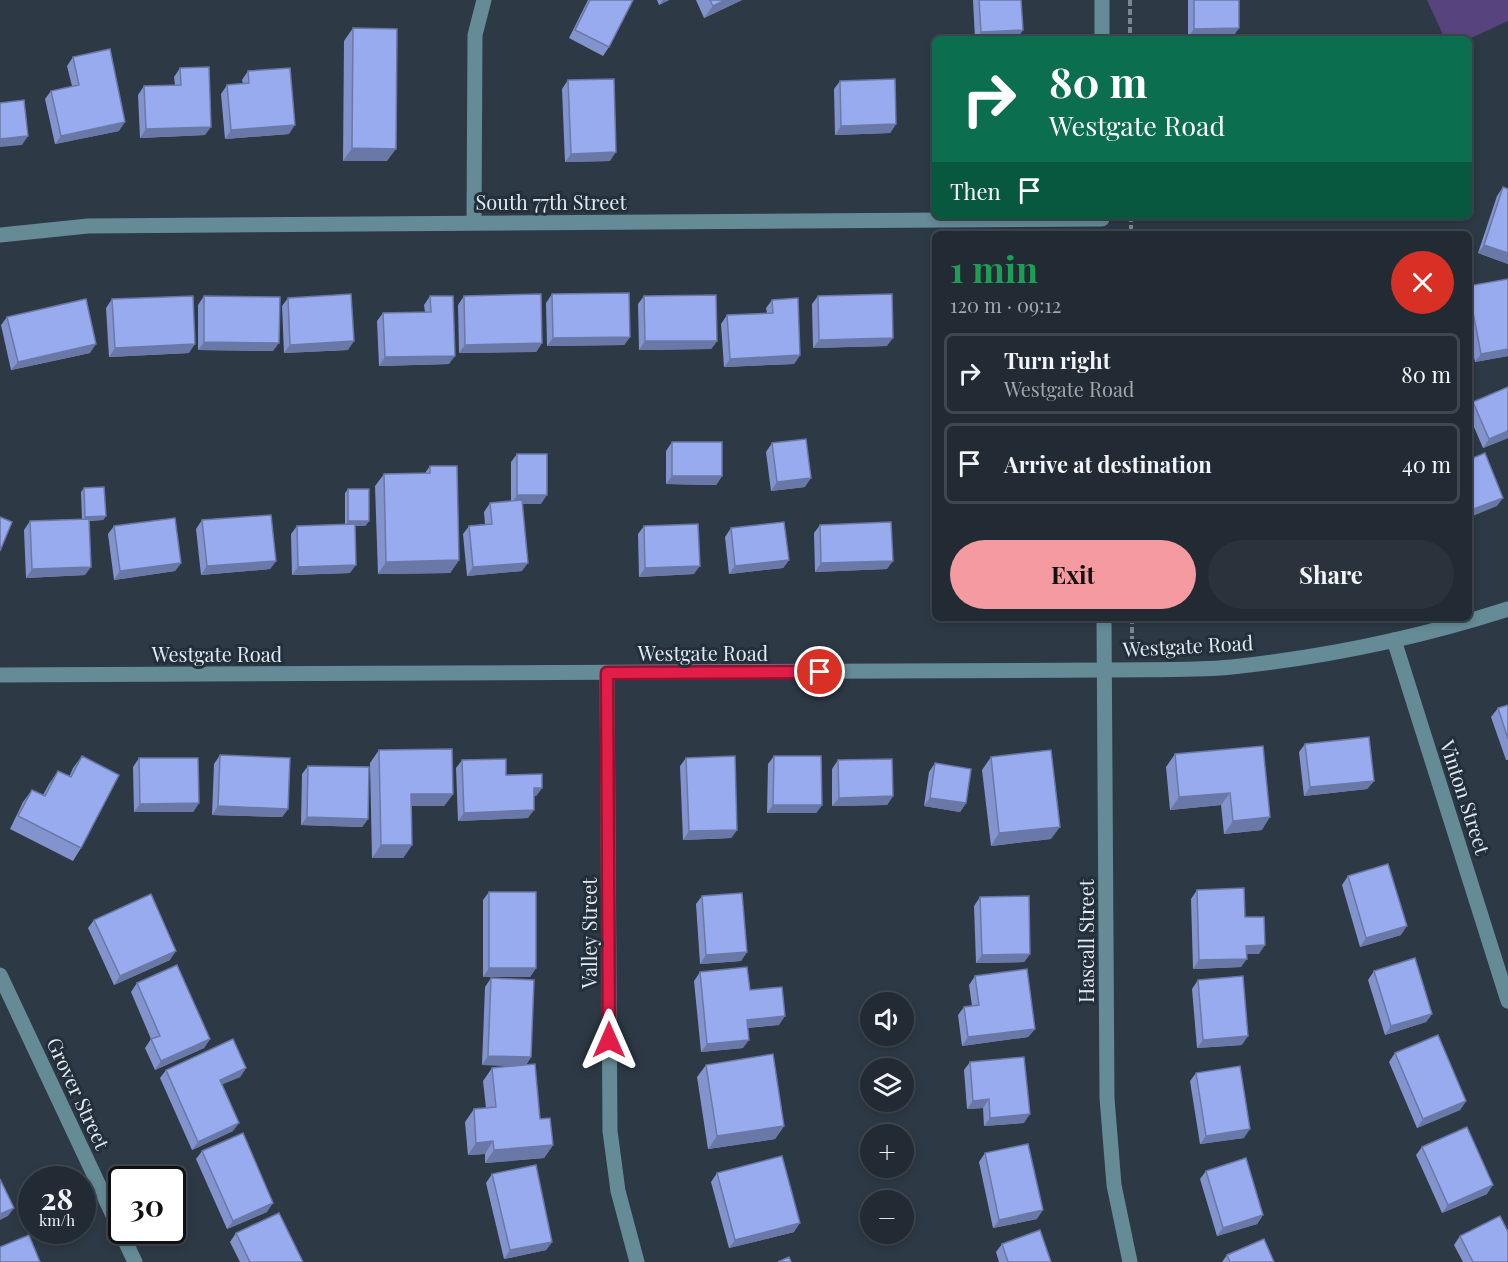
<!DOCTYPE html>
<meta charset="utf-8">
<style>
:root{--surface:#222b34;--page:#2a333c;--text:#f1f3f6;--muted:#a2a7ac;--line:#3f474f;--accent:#f49aa0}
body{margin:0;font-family:"Playfair Display",serif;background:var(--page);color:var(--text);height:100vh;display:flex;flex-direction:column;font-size:22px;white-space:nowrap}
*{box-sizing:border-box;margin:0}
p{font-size:20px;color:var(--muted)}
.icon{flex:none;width:33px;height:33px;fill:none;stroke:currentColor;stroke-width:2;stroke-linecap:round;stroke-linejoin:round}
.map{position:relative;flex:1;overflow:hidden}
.sheet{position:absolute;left:932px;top:231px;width:540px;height:390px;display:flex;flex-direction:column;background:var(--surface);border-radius:9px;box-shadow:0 3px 9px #0003,0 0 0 2px var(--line)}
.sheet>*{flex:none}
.banner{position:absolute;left:932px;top:36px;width:540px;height:183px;border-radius:9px;box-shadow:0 3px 9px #0003,0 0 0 2px var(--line);background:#0b6e4f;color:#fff;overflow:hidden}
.fabs{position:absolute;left:860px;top:992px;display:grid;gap:12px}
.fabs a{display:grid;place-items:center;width:54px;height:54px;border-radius:50%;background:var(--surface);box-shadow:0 3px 9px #0003,0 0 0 2px var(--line);font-size:30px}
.speed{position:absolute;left:18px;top:1166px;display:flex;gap:12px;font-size:30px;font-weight:700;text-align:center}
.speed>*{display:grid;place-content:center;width:78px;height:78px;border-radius:50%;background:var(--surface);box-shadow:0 3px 9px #0003,0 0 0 2px var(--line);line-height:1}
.speed small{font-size:15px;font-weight:400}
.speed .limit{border:3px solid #111;border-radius:9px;background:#fff;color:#111}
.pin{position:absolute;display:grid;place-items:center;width:51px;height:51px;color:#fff;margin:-26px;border:3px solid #fff;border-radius:50%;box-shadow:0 2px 6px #0007}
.me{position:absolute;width:66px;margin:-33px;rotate:0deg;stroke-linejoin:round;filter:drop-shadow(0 0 4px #0008)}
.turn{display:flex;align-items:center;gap:21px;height:126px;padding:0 18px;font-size:27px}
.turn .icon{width:78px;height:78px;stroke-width:2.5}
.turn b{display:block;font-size:42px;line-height:51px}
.then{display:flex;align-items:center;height:57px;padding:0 18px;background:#0003;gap:12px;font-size:22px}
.round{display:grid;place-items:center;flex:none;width:63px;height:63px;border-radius:32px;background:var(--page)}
.headline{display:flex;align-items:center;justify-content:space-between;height:102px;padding:0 18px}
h1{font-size:36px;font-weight:700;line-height:45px;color:#1e9e55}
.primary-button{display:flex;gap:12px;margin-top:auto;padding:12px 18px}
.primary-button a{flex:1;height:69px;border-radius:36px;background:var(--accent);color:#111;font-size:24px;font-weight:700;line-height:69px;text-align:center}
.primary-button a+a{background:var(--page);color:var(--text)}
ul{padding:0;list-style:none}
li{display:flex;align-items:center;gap:18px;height:81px;margin:0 12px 9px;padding:0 6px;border:3px solid var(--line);border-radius:9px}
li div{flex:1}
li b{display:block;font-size:22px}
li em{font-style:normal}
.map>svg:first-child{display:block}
.green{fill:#57437d}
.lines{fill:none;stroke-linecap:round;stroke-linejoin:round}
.path{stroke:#7c8690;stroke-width:4;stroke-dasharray:6 3;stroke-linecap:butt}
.minor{stroke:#658b97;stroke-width:15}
.wall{fill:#8393ce}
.shaded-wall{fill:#6a78a7}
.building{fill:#98abef;stroke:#6a78a7;stroke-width:1.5}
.route-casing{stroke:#92132f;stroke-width:15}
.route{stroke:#e11d48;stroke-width:10}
.labels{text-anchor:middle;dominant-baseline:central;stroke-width:6;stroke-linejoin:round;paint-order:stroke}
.street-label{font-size:20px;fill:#e2e9f1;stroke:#232f3a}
</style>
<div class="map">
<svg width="1508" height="1262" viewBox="0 0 1508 1262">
<rect width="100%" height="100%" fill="#2d3945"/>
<path class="green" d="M1427 0H1508V21L1469 39H1445Z"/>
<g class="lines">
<g class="path">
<path d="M1130 0V39"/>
<path d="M1131 216V234"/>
<path d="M1132 618V639"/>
</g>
<g class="minor">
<path d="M1102 0V39"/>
<path d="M474 222 475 35 484 0"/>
<path d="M0 235 88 226 1102 219"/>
<path d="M1104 618 1107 1098 1114 1185 1130 1262"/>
<path d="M1394 640 1508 1001"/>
<path d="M607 673 610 1131 618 1191 637 1262"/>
<path d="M0 675 1104 670C1146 669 1190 671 1232 667 1325 657 1418 638 1508 609"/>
<path d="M0 975 135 1262"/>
</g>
</g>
<g class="wall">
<path d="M588 0H633L609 47 603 56 569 38Z"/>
<path d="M657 0H669L659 5Z"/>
<path d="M696 0H742L704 18Z"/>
<path d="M973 0H1021L1023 30 1017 38 975 39Z"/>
<path d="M1188 0H1239L1233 37H1188Z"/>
<path d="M353 28 387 161H343L344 41Z"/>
<path d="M73 57 119 131 55 144 45 99 51 91 72 86 67 66Z"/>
<path d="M180 68 205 135 140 138 138 95 144 86 175 85 174 77Z"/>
<path d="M248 71 289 134 225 139 221 94 227 85 243 84 242 80Z"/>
<path d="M568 80 610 161 565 162 562 89Z"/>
<path d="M840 81 896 124 890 133 835 135 834 89Z"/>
<path d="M1503 187 1508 189V264L1478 253 1497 196Z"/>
<path d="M1468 286 1508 356 1475 362 1468 330Z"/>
<path d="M552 294 630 337 624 345 547 346 546 303Z"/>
<path d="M204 296 273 351 198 350V305Z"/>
<path d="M430 296 449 364 379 366 377 321 383 313 425 312 424 305Z"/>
<path d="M464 296 542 343 536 352 459 353 458 305Z"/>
<path d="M644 296 717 341 711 349 639 350 638 304Z"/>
<path d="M818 296 887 346 813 348 812 304Z"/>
<path d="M288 298 348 350 284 353 282 306Z"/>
<path d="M112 299 189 353 109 357 106 308Z"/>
<path d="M772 300 800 355 794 364 724 367 721 324 727 315 767 313 766 308Z"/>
<path d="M7 317 90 353 11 370 1 325Z"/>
<path d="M1473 402 1508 438 1483 448 1468 413V409Z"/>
<path d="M672 442 722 476 716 485 666 484V451Z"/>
<path d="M772 443 805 487 771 491 766 452Z"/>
<path d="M517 454 541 504H522V571L467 576 463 534 469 526 485 524 484 512 490 503 511 501V462Z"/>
<path d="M430 466 459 560 450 573 378 574 375 486 384 474 425 473Z"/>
<path d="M84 488 106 516 103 520 89 521 85 575 26 578 24 530 30 521 82 519 81 492Z"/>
<path d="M348 489 369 521 365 526H355L350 573 292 575 291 534 297 526 345 524V493Z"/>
<path d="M202 520 276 561 270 569 201 575 196 529Z"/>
<path d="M820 525 887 569 815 572 814 533Z"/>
<path d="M114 526 181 563 175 571 114 580 108 534Z"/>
<path d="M644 526 694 574 639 577 638 534Z"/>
<path d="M731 528 789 560 783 568 729 574 725 537Z"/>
<path d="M1508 705V760H1506L1491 717 1498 708Z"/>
<path d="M1305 744 1374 781 1367 789 1304 796 1299 752Z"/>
<path d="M1263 746 1262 830 1224 834 1221 805 1170 810 1166 767 1175 754Z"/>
<path d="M379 750 453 794 444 806H412V845L403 858H372L370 763Z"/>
<path d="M220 755 288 809 282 817 212 815 214 764Z"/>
<path d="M82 756 81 848 73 861 10 829 23 802 32 790 43 795 49 784 58 771 69 777 73 768Z"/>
<path d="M774 756 822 805 816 813H767L768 764Z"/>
<path d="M991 757 1051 839 991 846 982 770Z"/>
<path d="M139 758 199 803 193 812H134L133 767Z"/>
<path d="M686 758 737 830 731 838 683 840 680 766Z"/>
<path d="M462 760 542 788 536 796H534L528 818 458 821 456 768Z"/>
<path d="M838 760 893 796 887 805 832 806V769Z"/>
<path d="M935 763 966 803 960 812 924 806 929 772Z"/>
<path d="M308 766 368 819 362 827 301 825 302 774Z"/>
<path d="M1348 876 1401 935 1360 947 1342 885Z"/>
<path d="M1197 890 1245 917 1259 954H1247L1241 967 1193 969 1191 899Z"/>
<path d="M489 892 536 968 530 977H483V900Z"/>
<path d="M702 896 747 952 741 961 700 964 696 904Z"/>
<path d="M980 897 1030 954 1024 962 976 963 974 906Z"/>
<path d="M94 920 170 960 114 985 88 928Z"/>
<path d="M1374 971 1432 1014 1426 1022 1385 1035 1368 980Z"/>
<path d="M700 972 750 990 779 1025 747 1028 743 1048 701 1052 694 981Z"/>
<path d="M975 976 1035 1029 1028 1037 962 1046 958 1015 964 1007 972 1006 969 985Z"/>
<path d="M491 978 531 1057 526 1065 540 1119 553 1145 544 1158 485 1163V1154L468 1155 465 1122 474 1109 486 1108 483 1081 492 1068 519 1066 482 1065 485 987Z"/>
<path d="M1198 980 1242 1045 1197 1048 1192 989Z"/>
<path d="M137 983 210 1039 204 1048 155 1070 145 1048 151 1039 131 992Z"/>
<path d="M1395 1053 1466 1101 1460 1110 1417 1128 1389 1062Z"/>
<path d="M970 1062 1024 1123 984 1126 983 1108 967 1109 964 1070Z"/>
<path d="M706 1065 784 1126 775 1139 708 1149 697 1077Z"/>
<path d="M246 1068 240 1077 222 1084 233 1131 192 1150 160 1078 166 1070Z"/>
<path d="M1196 1073 1244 1138 1200 1144 1190 1081Z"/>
<path d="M1422 1147 1487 1194 1442 1213 1416 1155Z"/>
<path d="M202 1151 267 1212 227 1229 196 1159Z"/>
<path d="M985 1153 1037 1219 993 1228 979 1162Z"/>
<path d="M1206 1171 1263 1215 1257 1224 1217 1236 1200 1179Z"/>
<path d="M717 1173 794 1232 729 1248 711 1182Z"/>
<path d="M492 1174 552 1242 546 1250 504 1259 486 1183Z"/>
<path d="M236 1233 303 1262H240L230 1242Z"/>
<path d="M1460 1236 1508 1262H1463L1454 1245Z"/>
<path d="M1002 1244 1051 1262H999L996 1252Z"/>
<path d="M1227 1255 1274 1262H1222Z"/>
</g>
<g class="shaded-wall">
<path d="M663 0H669L659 5Z"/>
<path d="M725 0H742L704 18 713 6Z"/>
<path d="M1239 28 1233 37H1188L1194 29Z"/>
<path d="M1023 30 1017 38 976 39 981 32Z"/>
<path d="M125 122 119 131 55 144 61 136Z"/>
<path d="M896 124 890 133 835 135 841 126Z"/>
<path d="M295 125 289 134 225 139 231 130Z"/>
<path d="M211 127 205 135 140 138 146 129Z"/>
<path d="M28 136 22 145 0 147V139Z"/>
<path d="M352 148 396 149 387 161H343Z"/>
<path d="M616 152 610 161 565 162 571 154Z"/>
<path d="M1196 216H1218L1194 220Z"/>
<path d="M1484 245 1508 253V264L1478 253Z"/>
<path d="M630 337 624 345 547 346 553 338Z"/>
<path d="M893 338 887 346 813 348 819 340Z"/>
<path d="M354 341 348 350 284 353 290 345Z"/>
<path d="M645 341H717L711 349 639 350Z"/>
<path d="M204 342 279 343 273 351 198 350Z"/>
<path d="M542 343 536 352 459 353 465 345Z"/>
<path d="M96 344 90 353 11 370 18 362Z"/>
<path d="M195 344 189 353 109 357 115 348Z"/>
<path d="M1508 349V356L1475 362 1481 354Z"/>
<path d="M800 355 794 364 724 367 730 359Z"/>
<path d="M455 356 449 364 379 366 385 357Z"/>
<path d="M1508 431V438L1483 448 1489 439Z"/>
<path d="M672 476H722L716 485 666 484Z"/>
<path d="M811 478 805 487 771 491 777 482Z"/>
<path d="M517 495H547L541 504H511Z"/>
<path d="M1503 498 1497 506 1468 518V511Z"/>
<path d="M106 516 103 520 82 521 85 517Z"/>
<path d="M348 521H369L365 526H345Z"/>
<path d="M459 560 450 573 378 574 386 562Z"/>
<path d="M789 560 783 568 729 574 735 566Z"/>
<path d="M276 561 270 569 201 575 207 566Z"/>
<path d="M893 561 887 569 815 572 821 563Z"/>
<path d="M181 563 175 571 114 580 120 571Z"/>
<path d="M528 563 522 571 467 576 473 567Z"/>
<path d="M356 565 350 573 292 575 298 567Z"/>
<path d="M700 566 694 574 639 577 645 568Z"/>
<path d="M91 567 85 575 26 578 32 569Z"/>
<path d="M1374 781 1367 789 1304 796 1310 787Z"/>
<path d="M534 788H542L536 796H528Z"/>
<path d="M1230 793 1221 805 1170 810 1179 797Z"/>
<path d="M411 794H453L444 806H403Z"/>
<path d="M893 796 887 805 832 806 839 798Z"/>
<path d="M930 798 966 803 960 812 924 806Z"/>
<path d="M199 803 193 812H134L140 804Z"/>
<path d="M773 805H822L816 813H767Z"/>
<path d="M218 806 288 809 282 817 212 815Z"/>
<path d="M534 810 528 818 458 821 464 813Z"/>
<path d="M307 817 368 819 362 827 301 825Z"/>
<path d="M1270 817 1262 830 1224 834 1233 821Z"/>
<path d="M1060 827 1051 839 991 846 999 833Z"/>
<path d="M737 830 731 838 683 840 689 831Z"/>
<path d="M381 845H412L403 858H372Z"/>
<path d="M1407 926 1401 935 1360 947 1366 938Z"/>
<path d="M1265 945 1259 954H1240L1246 946Z"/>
<path d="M176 951 170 960 114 985 120 976Z"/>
<path d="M747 952 741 961 700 964 706 955Z"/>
<path d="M1030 954 1024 962 976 963 982 955Z"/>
<path d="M1247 959 1241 967 1193 969 1199 960Z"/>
<path d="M489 968H536L530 977H483Z"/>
<path d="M1432 1014 1426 1022 1385 1035 1391 1026Z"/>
<path d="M785 1016 779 1025 741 1028 747 1020Z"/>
<path d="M1035 1029 1028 1037 962 1046 968 1037Z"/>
<path d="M1248 1036 1242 1045 1197 1048 1203 1040Z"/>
<path d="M210 1039 204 1048 155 1070 161 1061Z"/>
<path d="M749 1040 743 1048 701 1052 707 1044Z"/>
<path d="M488 1056 531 1057 525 1066 482 1065Z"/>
<path d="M246 1068 240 1077 214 1088 220 1080Z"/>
<path d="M989 1099 983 1108 967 1109 973 1101Z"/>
<path d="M1466 1101 1460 1110 1417 1128 1423 1119Z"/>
<path d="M1030 1114 1024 1123 984 1126 990 1118Z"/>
<path d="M239 1123 233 1131 192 1150 198 1142Z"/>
<path d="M784 1126 775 1139 708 1149 717 1136Z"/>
<path d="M1250 1129 1244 1138 1200 1144 1206 1136Z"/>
<path d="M493 1141 485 1154 468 1155 476 1143Z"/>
<path d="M553 1145 544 1158 485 1163 494 1150Z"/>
<path d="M1493 1185 1487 1194 1442 1213 1448 1205Z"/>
<path d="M273 1203 267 1212 227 1229 233 1221Z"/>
<path d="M14 1208 8 1216 0 1220V1214Z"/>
<path d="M1043 1210 1037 1219 993 1228 999 1220Z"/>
<path d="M1263 1215 1257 1224 1217 1236 1223 1228Z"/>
<path d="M800 1223 794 1232 729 1248 735 1240Z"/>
<path d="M552 1242 546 1250 504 1259 510 1250Z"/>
</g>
<g class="building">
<path d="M590 0H633L609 47 575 30Z"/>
<path d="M710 0H725L713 6Z"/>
<path d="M979 0H1021L1023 30 981 32Z"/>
<path d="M1194 0H1239V28L1194 29Z"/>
<path d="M353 28 397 29 396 149 352 148Z"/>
<path d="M110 49 125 122 61 136 51 91 79 85 73 57Z"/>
<path d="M209 67 211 127 146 129 144 86 181 85 180 68Z"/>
<path d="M290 68 295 125 231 130 227 85 249 83 248 71Z"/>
<path d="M614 79 616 152 571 154 568 80Z"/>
<path d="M895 79 896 124 841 126 840 81Z"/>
<path d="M24 100 28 136 0 139V103Z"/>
<path d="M1503 187 1508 189V253L1484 245Z"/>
<path d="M1508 279V349L1481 354 1468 286Z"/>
<path d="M629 293 630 337 553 338 552 294Z"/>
<path d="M351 294 354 341 290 345 288 298Z"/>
<path d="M541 294 542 343 465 345 464 296Z"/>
<path d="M892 294 893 338 819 340 818 296Z"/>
<path d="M716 295 717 341H645L644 296Z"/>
<path d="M193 296 195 344 115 348 112 299Z"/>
<path d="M204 296 280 297 279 343 204 342Z"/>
<path d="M430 296H453L455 356 385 357 383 313 431 312Z"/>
<path d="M798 298 800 355 730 359 727 315 773 313 772 300Z"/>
<path d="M86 299 96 344 18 362 7 317Z"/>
<path d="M1508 387V431L1489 439 1473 402Z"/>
<path d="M806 439 811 478 777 482 772 443Z"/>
<rect x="672" y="442" width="50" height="34"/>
<path d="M1485 453 1503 498 1468 511V460Z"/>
<rect x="517" y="454" width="30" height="41"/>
<path d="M430 466H457L459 560 386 562 384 474 430 473Z"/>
<path d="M104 487 106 516 85 517 84 488Z"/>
<rect x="348" y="489" width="21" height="32"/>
<path d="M522 500 528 563 473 567 469 526 492 524 490 503Z"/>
<path d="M271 515 276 561 207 566 202 520Z"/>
<path d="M0 517 12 522 0 551Z"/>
<path d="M175 518 181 563 120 571 114 526Z"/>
<path d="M89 519 91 567 32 569 30 521Z"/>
<path d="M784 522 789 560 735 566 731 528Z"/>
<path d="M891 522 893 561 821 563 820 525Z"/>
<path d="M355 524 356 565 298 567 297 526Z"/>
<path d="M698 524 700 566 645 568 644 526Z"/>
<path d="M1508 705V739L1498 708Z"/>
<path d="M1369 737 1374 781 1310 787 1305 744Z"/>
<path d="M1263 746 1270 817 1233 821 1230 793 1179 797 1175 754Z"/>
<path d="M452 749 453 794H411L412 845H381L379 750Z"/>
<path d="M1051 750 1060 827 999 833 991 757Z"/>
<path d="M220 755 290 758 288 809 218 806Z"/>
<path d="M82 756 119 775 81 848 18 816 32 790 45 796 58 771 71 777Z"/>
<path d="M735 756 737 830 689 831 686 758Z"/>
<path d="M774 756H821L822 805H773Z"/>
<path d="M139 758H198L199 803 140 804Z"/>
<path d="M506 759V775L542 774V788H534V810L464 813 462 760Z"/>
<path d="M892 759 893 796 839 798 838 760Z"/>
<path d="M935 763 971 769 966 803 930 798Z"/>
<path d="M308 766 369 767 368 819 307 817Z"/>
<path d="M1388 864 1407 926 1366 938 1348 876Z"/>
<path d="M1244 888 1245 917H1264L1265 945 1246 946 1247 959 1199 960 1197 890Z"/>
<rect x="489" y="892" width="47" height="76"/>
<path d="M742 893 747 952 706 955 702 896Z"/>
<path d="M151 894 176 951 120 976 94 920Z"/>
<path d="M1029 896 1030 954 982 955 980 897Z"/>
<path d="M1415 958 1432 1014 1391 1026 1374 971Z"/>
<path d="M177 965 210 1039 161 1061 151 1039 160 1036 137 983Z"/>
<path d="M747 967 750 990 782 987 785 1016 747 1020 749 1040 707 1044 700 972Z"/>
<path d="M1027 969 1035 1029 968 1037 964 1007 979 1005 975 976Z"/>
<path d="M1243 976 1248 1036 1203 1040 1198 980Z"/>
<path d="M491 978 534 980 531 1057 488 1056Z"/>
<path d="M1438 1035 1466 1101 1423 1119 1395 1053Z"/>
<path d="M233 1039 246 1068 220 1080 239 1123 198 1142 166 1070Z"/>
<path d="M773 1054 784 1126 717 1136 706 1065Z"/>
<path d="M1024 1057 1030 1114 990 1118 989 1099 973 1101 970 1062Z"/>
<path d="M535 1064 540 1119 550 1118 553 1145 494 1150 493 1141 476 1143 474 1109 496 1107 492 1068Z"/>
<path d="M1240 1066 1250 1129 1206 1136 1196 1073Z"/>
<path d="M1467 1127 1493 1185 1448 1205 1422 1147Z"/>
<path d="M243 1133 273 1203 233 1221 202 1151Z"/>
<path d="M1028 1144 1043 1210 999 1220 985 1153Z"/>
<path d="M782 1156 800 1223 735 1240 717 1173Z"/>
<path d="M1246 1158 1263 1215 1223 1228 1206 1171Z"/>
<path d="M536 1165 552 1242 510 1250 492 1174Z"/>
<path d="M0 1179 14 1208 0 1214Z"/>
<path d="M279 1213 303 1262H250L236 1233Z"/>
<path d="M1500 1216 1508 1232V1262H1473L1460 1236Z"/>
<path d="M1040 1230 1051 1262H1008L1002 1244Z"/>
<path d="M29 1235 40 1262H0V1247Z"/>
<path d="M1264 1239 1274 1262H1230L1227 1255Z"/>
<path d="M789 1257 791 1262H778Z"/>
</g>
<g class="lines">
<defs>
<path id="route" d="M609 1040 607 673 820 672"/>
</defs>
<use href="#route" class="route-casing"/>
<use href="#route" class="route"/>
</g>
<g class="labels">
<g class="street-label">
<text x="551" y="201">South 77th Street</text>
<text transform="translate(1188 645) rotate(-3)">Westgate Road</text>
<text x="703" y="652">Westgate Road</text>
<text x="217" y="653">Westgate Road</text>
<text transform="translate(1466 797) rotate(72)">Vinton Street</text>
<text transform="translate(588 933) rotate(-90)">Valley Street</text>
<text transform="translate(1085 941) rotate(-90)">Hascall Street</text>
<text transform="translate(79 1093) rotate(65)">Grover Street</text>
</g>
</g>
</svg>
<div class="fabs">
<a><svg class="icon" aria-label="sound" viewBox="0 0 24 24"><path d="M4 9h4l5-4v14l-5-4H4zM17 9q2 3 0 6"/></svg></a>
<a><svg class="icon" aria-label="layers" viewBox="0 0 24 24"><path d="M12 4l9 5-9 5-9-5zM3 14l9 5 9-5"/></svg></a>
<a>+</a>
<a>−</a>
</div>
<div class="speed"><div>28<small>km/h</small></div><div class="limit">30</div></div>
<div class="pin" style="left:820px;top:672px;background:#d93025"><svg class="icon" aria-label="arrive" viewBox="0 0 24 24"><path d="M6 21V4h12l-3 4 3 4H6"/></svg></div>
<svg class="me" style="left:609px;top:1040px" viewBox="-20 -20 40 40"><path d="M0-17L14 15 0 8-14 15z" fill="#e11d48" stroke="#fff" stroke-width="4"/></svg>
<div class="banner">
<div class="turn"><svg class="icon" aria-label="right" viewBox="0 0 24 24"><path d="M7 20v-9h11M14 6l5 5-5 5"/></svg><div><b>80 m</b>Westgate Road</div></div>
<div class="then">Then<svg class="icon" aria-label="arrive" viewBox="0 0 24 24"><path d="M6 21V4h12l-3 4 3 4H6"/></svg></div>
</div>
<section class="sheet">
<div class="headline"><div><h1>1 min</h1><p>120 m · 09:12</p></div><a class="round" style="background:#d93025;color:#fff"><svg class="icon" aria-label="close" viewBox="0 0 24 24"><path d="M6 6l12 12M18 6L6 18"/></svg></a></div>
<ul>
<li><svg class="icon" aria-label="right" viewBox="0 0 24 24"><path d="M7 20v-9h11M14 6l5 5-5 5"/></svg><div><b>Turn right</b><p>Westgate Road</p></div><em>80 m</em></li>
<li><svg class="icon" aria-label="arrive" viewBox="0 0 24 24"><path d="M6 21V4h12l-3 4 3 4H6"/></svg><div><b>Arrive at destination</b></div><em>40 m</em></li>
</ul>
<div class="primary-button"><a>Exit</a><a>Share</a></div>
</section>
</div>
